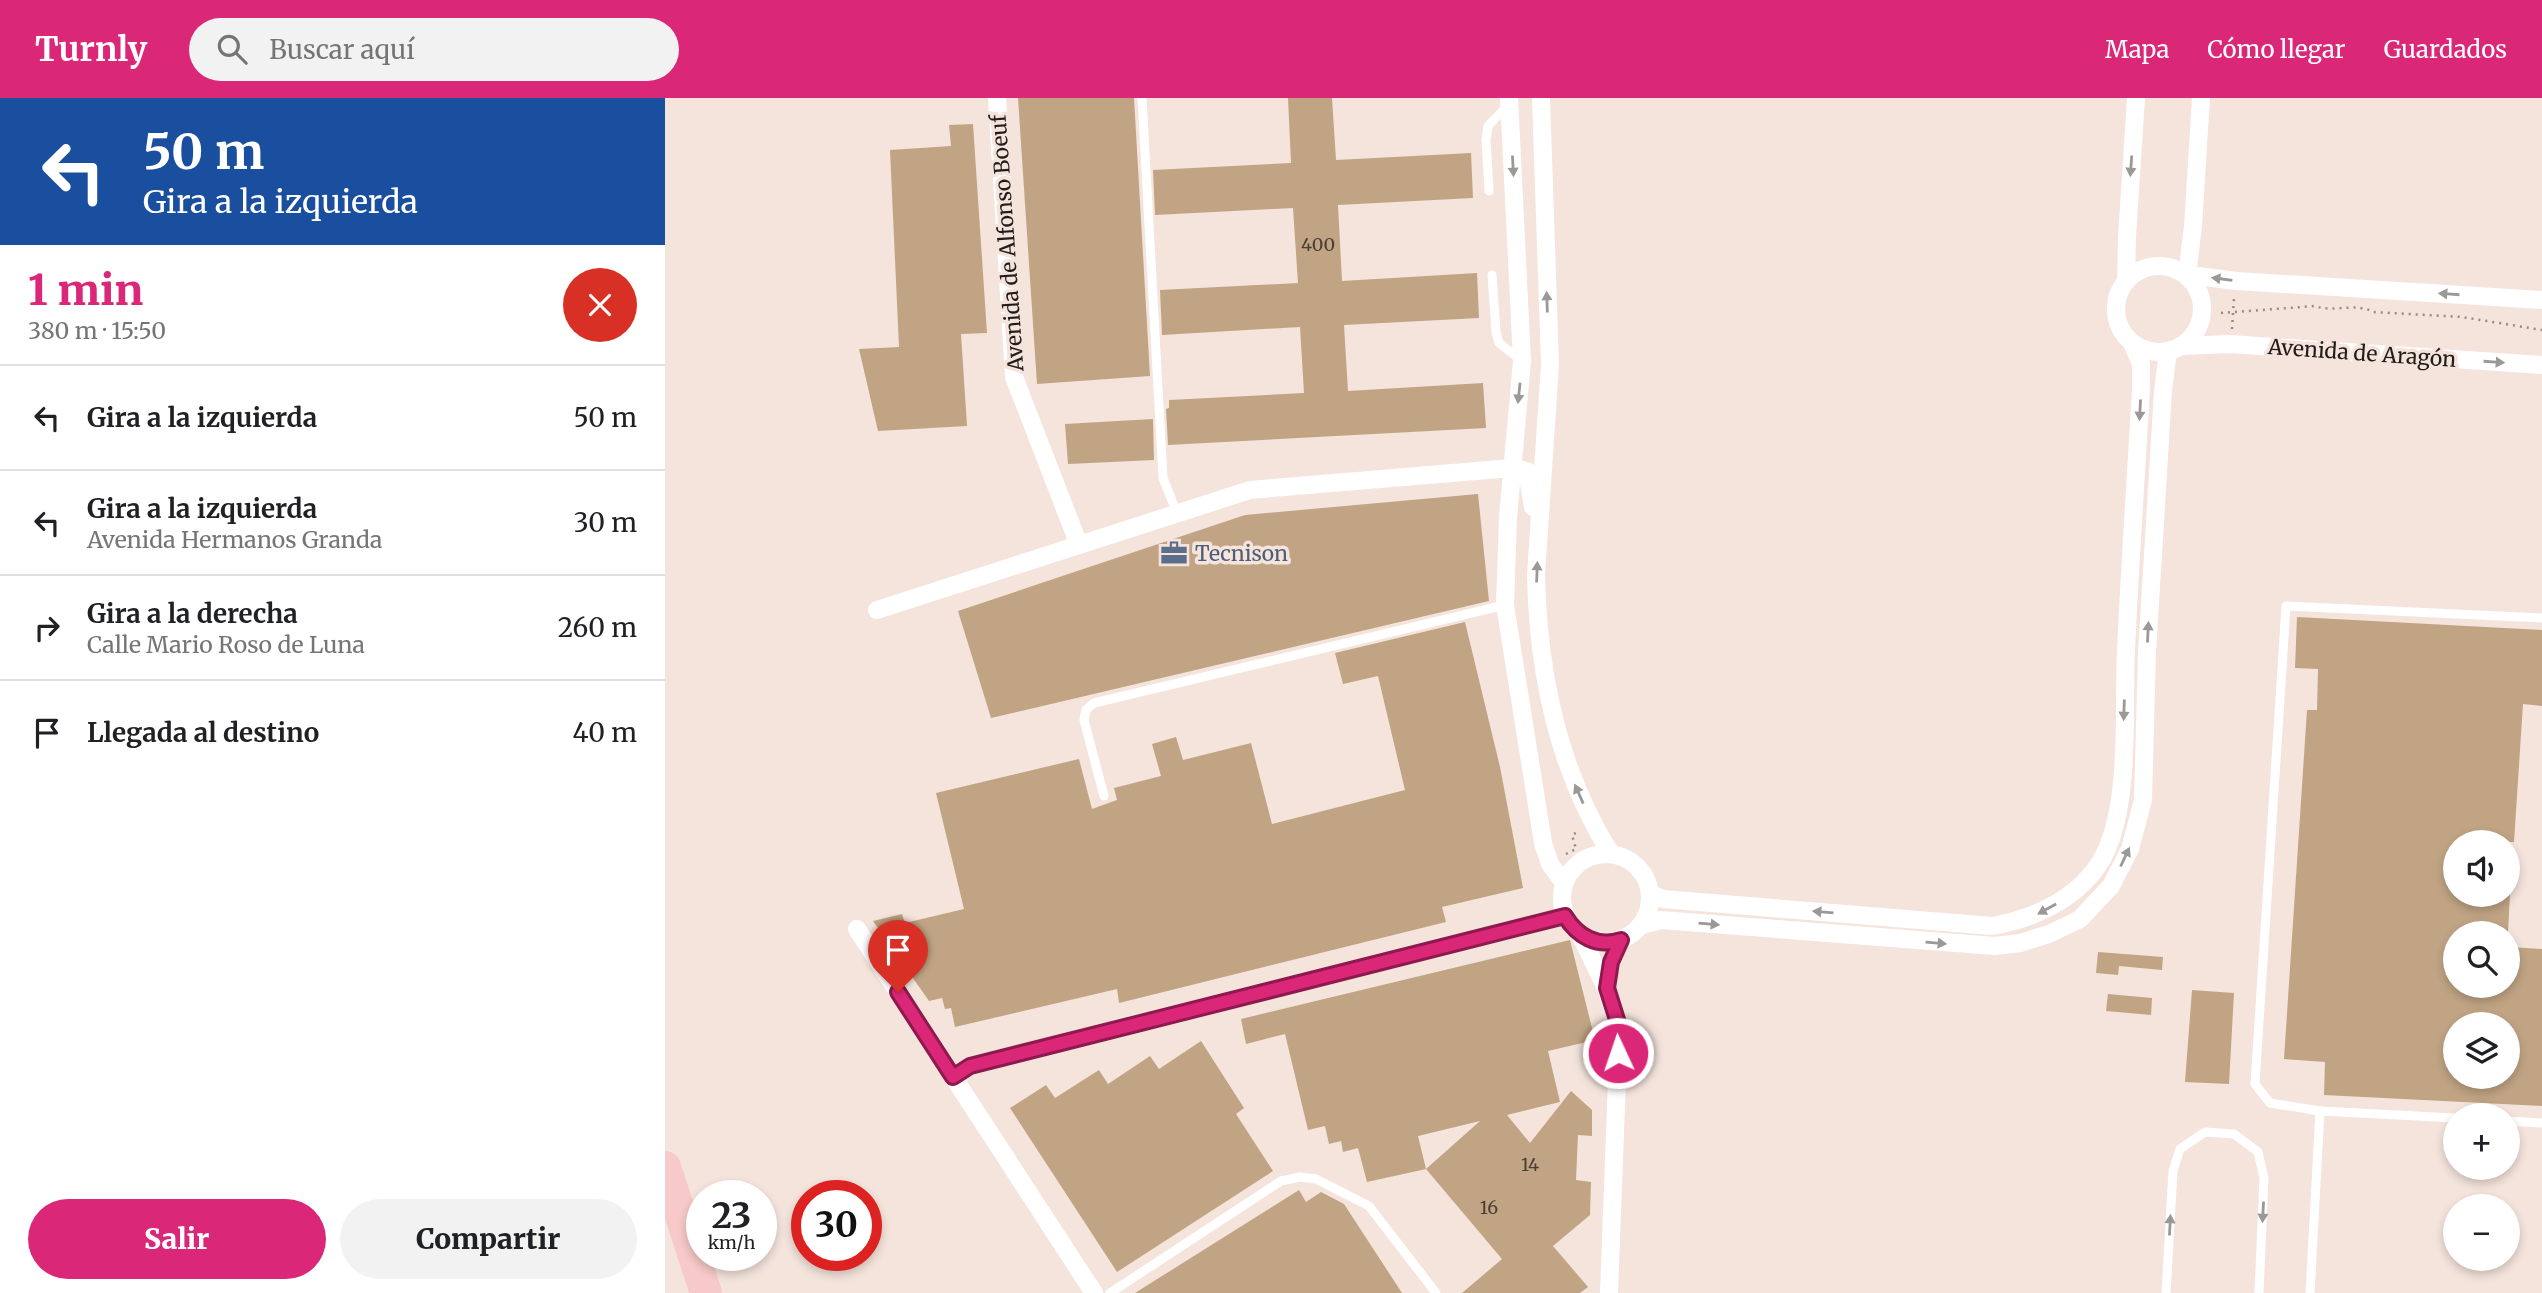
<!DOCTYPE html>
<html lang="es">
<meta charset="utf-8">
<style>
:root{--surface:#fff;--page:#f2f2f2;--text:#202124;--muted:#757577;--line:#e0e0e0;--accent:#db2777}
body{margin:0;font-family:Merriweather,serif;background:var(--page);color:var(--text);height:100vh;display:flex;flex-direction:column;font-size:26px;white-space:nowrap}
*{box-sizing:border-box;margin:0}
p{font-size:23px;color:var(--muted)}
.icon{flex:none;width:38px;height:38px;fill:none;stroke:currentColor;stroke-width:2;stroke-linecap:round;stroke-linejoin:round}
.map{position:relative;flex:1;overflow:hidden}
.drawer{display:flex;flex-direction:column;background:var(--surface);width:665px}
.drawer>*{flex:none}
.guide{background:#1a4fa0;color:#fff;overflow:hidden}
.buttons{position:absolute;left:1778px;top:732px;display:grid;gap:14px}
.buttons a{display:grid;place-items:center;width:77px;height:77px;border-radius:50%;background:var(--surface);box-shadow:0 4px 10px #0003;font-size:35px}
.speed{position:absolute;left:21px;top:1082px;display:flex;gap:14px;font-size:35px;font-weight:700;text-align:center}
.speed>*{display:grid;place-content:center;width:91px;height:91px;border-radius:50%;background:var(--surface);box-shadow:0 4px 10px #0003;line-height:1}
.speed small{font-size:18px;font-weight:400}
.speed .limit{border:10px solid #d22;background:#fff;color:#111}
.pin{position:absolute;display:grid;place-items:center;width:60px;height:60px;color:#fff;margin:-72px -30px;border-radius:50% 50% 50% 0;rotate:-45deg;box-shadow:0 0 7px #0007}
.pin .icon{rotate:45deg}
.me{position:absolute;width:77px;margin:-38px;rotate:357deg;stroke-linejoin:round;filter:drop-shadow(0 0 5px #0008)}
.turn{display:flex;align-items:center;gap:24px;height:147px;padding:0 28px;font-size:32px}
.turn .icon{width:91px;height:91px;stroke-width:2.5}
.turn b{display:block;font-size:49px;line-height:60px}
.round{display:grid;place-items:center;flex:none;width:74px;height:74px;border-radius:37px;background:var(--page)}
.summary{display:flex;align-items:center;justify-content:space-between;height:119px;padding:0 28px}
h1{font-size:42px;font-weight:800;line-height:52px;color:var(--accent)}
.primary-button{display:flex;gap:14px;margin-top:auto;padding:14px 28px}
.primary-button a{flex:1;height:80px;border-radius:42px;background:var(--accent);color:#fff;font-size:28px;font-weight:800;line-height:80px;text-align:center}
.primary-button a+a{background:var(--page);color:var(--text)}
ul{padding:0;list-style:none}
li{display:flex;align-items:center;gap:21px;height:105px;padding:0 28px;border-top:2px solid var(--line)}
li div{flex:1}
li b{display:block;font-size:26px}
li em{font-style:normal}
header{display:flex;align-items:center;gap:42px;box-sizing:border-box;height:98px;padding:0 35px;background:var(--accent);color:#fff}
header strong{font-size:33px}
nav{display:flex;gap:38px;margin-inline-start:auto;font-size:24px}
.search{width:490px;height:63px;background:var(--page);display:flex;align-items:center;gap:18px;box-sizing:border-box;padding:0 24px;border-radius:38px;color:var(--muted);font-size:26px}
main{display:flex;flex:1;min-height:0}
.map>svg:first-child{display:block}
.building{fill:#c0a484;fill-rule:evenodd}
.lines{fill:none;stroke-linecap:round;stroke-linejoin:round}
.path{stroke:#958a84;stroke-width:2.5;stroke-dasharray:2 5;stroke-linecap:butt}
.lane{stroke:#fff;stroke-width:9}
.street{stroke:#fff;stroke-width:18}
.highway{stroke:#f7c9c8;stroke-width:32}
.oneway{fill:#9b9998}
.route-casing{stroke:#8e194d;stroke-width:18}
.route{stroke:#db2777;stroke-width:12}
.labels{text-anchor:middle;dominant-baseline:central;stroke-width:7;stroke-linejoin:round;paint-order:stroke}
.number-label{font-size:18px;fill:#493e34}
.street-label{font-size:21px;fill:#211c19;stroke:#f4e4dc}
.service-label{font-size:21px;fill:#4e5e75;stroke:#f4e4dc;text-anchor:start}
</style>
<header>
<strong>Turnly</strong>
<div class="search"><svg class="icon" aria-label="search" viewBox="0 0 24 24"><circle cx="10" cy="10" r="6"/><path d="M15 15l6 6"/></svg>Buscar aquí</div>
<nav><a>Mapa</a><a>Cómo llegar</a><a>Guardados</a></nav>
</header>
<main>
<section class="drawer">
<div class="guide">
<div class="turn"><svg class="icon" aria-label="left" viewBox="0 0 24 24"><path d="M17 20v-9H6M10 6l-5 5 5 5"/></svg><div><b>50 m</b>Gira a la izquierda</div></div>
</div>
<div class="summary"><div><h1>1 min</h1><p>380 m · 15:50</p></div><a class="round" style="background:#d93025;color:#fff"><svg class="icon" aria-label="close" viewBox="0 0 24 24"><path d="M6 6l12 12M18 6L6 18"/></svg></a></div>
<ul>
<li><svg class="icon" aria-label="left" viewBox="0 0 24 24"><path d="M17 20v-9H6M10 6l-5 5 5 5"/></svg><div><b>Gira a la izquierda</b></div><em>50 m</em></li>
<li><svg class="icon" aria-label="left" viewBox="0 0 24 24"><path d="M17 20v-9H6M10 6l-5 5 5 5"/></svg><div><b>Gira a la izquierda</b><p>Avenida Hermanos Granda</p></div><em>30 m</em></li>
<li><svg class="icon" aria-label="right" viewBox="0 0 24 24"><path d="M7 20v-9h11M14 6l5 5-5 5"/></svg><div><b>Gira a la derecha</b><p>Calle Mario Roso de Luna</p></div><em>260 m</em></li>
<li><svg class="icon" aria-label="arrive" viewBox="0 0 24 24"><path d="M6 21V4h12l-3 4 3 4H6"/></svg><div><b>Llegada al destino</b></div><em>40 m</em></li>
</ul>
<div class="primary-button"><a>Salir</a><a>Compartir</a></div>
</section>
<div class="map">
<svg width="1877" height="1195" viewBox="0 0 1877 1195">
<rect width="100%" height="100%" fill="#f4e4dc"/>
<g class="building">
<path d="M353 0H469L485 278 372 286Z"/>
<path d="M623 0H667L671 62 806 55 808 100 673 107 677 183 812 175 814 220 679 227 683 293 818 285 821 330 503 347 501 311 504 310V302L639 295 635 229 497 237 495 192 633 185 628 110 490 117 488 72 626 65Z"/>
<path d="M308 26 322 235 296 236 302 328 213 333 194 251 234 249 225 52 286 48 284 27Z"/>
<path d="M488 321 489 362 403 366 400 326Z"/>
<path d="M813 396 824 503 326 620 293 513 580 417Z"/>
<path d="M1632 519 1877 532V608L1858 606 1849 744H1790V796H1845L1843 835H1790V887H1843V849L1877 851V1008L1659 997 1660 964 1619 961 1642 612H1652L1653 571 1630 570ZM1790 926H1843V978H1790Z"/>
<path d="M800 524 835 669 858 790 777 809 781 824 454 905 452 891 290 929 286 910 280 911 277 900 264 903 208 823 237 816 240 825 299 811 271 695 414 661 427 711 452 702 449 690 496 678 487 646 511 639 518 662 586 645 607 726 740 692 713 578 678 586 670 555Z"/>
<path d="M905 842 930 942 883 953 895 1004 842 1017 865 1045 906 993 927 1012V1038L913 1037 911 1082 926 1084 925 1117 888 1148 923 1189 915 1195H797L837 1161 761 1071 702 1084 693 1050 678 1054 676 1043 664 1046 660 1028 643 1032 620 936 581 946 576 921ZM815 1023 761 1071 753 1038Z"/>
<path d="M1433 854 1498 859 1497 872 1454 868 1453 877 1431 875Z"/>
<path d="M1527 892 1569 895 1564 986 1520 984Z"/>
<path d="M1443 896 1487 900 1486 917 1441 913Z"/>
<path d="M536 943 579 1010 571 1016 608 1073 452 1174 345 1010 381 987 390 1000 434 972 443 986 485 958 494 971Z"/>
<path d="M634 1092 641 1104 656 1094 679 1106 737 1195H470Z"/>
</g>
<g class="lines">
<g class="path">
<path d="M1556 215 1650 208C1669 215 1691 204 1708 214L1797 219 1877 232"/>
<path d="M1567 231 1569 200"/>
<path d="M901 756 911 751 907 737 913 734"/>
</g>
<g class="lane">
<path d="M477 0 498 380 512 415"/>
<path d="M824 93 821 42 823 28 843 7"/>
<path d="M827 177 831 234 834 245 856 262"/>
<path d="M439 698 419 622 421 612 429 605 840 507"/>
<path d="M1655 1013 1605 1005 1590 986 1621 508 1877 520"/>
<path d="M1843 1023 1877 1025"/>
<path d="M445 1195 616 1083 635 1079 651 1081 704 1108 771 1195"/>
<path d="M1501 1195 1508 1073 1515 1051 1540 1034 1569 1036 1593 1054 1599 1080 1594 1195"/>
<path d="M1645 1195 1655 1013 1790 1020"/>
</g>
<g class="street">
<path d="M332 0 349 279 414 447"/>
<path d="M844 0 857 263 843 419 840 507 878 745 885 766 899 785"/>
<path d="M876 0 885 266 871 477C873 575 893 672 946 756"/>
<circle cx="1494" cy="211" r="43"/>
<path d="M1522 177 1528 128 1536 0"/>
<path d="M1524 180 1533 178 1571 183 1877 202"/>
<path d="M1461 183 1462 139 1471 0"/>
<path d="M1516 248 1565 246 1877 267"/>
<path d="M212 512 585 392 847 370 862 373 868 409"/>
<circle cx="941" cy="800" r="44"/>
<path d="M986 796 998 801 1327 828C1368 821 1410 802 1434 766 1467 715 1458 612 1461 552 1465 465 1471 378 1476 291V266L1467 245"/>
<path d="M977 827 996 822 1330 848 1355 845 1384 836 1415 821 1446 788 1465 751 1478 702 1482 554 1498 293 1503 253"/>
<path d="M192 831 429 1195"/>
<path d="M915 836 941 890 954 928 944 1195"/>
<path d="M941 890 946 864 956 842"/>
<path d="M288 979 305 968 900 818"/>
</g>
<path class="highway" d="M0 1069 41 1195"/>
</g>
<defs><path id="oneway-solid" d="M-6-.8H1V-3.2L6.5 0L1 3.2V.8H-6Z" transform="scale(1.75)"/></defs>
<g class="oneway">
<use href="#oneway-solid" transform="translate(848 68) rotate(87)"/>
<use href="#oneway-solid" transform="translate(1466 68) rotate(94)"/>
<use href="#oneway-solid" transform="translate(1557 181) rotate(-172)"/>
<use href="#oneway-solid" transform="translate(1784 196) rotate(-176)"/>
<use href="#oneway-solid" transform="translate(882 204) rotate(-92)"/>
<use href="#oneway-solid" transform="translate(1829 264) rotate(4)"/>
<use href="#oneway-solid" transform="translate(854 295) rotate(96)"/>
<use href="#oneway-solid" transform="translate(1475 312) rotate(93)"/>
<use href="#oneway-solid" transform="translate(872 474) rotate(-88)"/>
<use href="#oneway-solid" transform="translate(1483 534) rotate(-87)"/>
<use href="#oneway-solid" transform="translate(1459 612) rotate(92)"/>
<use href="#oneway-solid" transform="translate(914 696) rotate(-114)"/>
<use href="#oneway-solid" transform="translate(1460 759) rotate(-65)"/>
<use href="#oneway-solid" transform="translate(1382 811) rotate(151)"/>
<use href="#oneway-solid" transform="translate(1158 814) rotate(-175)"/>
<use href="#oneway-solid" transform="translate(1044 826) rotate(5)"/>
<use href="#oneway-solid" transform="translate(1271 845) rotate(5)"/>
<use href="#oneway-solid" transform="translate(1598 1114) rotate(93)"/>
<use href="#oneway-solid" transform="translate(1505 1127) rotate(-87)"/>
</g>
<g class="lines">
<defs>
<path id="route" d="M233 894 288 979 305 968 900 818C912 838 932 850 956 842L946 864 942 890 954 928 953 955"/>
</defs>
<use href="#route" class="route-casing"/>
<use href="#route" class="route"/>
</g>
<defs>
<symbol id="office-bare" viewBox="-9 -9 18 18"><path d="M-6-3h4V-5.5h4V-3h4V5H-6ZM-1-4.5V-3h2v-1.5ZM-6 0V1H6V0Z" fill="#5c6f8a" stroke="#f4e4dc" stroke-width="2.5" paint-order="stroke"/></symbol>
</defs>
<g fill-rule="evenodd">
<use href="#office-bare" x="490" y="436" width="38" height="38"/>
</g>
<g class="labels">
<g class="number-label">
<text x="653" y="146">400</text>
<text x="865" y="1066">14</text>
<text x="824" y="1109">16</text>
</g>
<g class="street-label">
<text transform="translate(342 145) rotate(-94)">Avenida de Alfonso Boeuf</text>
<text transform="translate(1697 255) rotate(4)">Avenida de Aragón</text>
</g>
<g class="service-label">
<text x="530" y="455">Tecnison</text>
</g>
</g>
</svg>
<div class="buttons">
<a><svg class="icon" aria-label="sound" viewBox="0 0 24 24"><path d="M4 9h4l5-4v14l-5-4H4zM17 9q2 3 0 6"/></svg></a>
<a><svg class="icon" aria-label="search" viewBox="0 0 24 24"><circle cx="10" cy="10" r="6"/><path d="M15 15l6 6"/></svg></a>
<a><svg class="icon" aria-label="layers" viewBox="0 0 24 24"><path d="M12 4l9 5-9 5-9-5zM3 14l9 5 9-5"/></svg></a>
<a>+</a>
<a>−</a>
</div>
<div class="speed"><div>23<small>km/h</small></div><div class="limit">30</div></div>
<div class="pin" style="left:233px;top:894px;background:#d93025"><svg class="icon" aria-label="arrive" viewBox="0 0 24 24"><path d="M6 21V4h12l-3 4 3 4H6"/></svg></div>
<svg class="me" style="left:953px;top:955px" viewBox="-20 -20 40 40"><circle r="17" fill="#db2777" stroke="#fff" stroke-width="3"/><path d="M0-11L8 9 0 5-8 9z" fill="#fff"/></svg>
</div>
</main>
